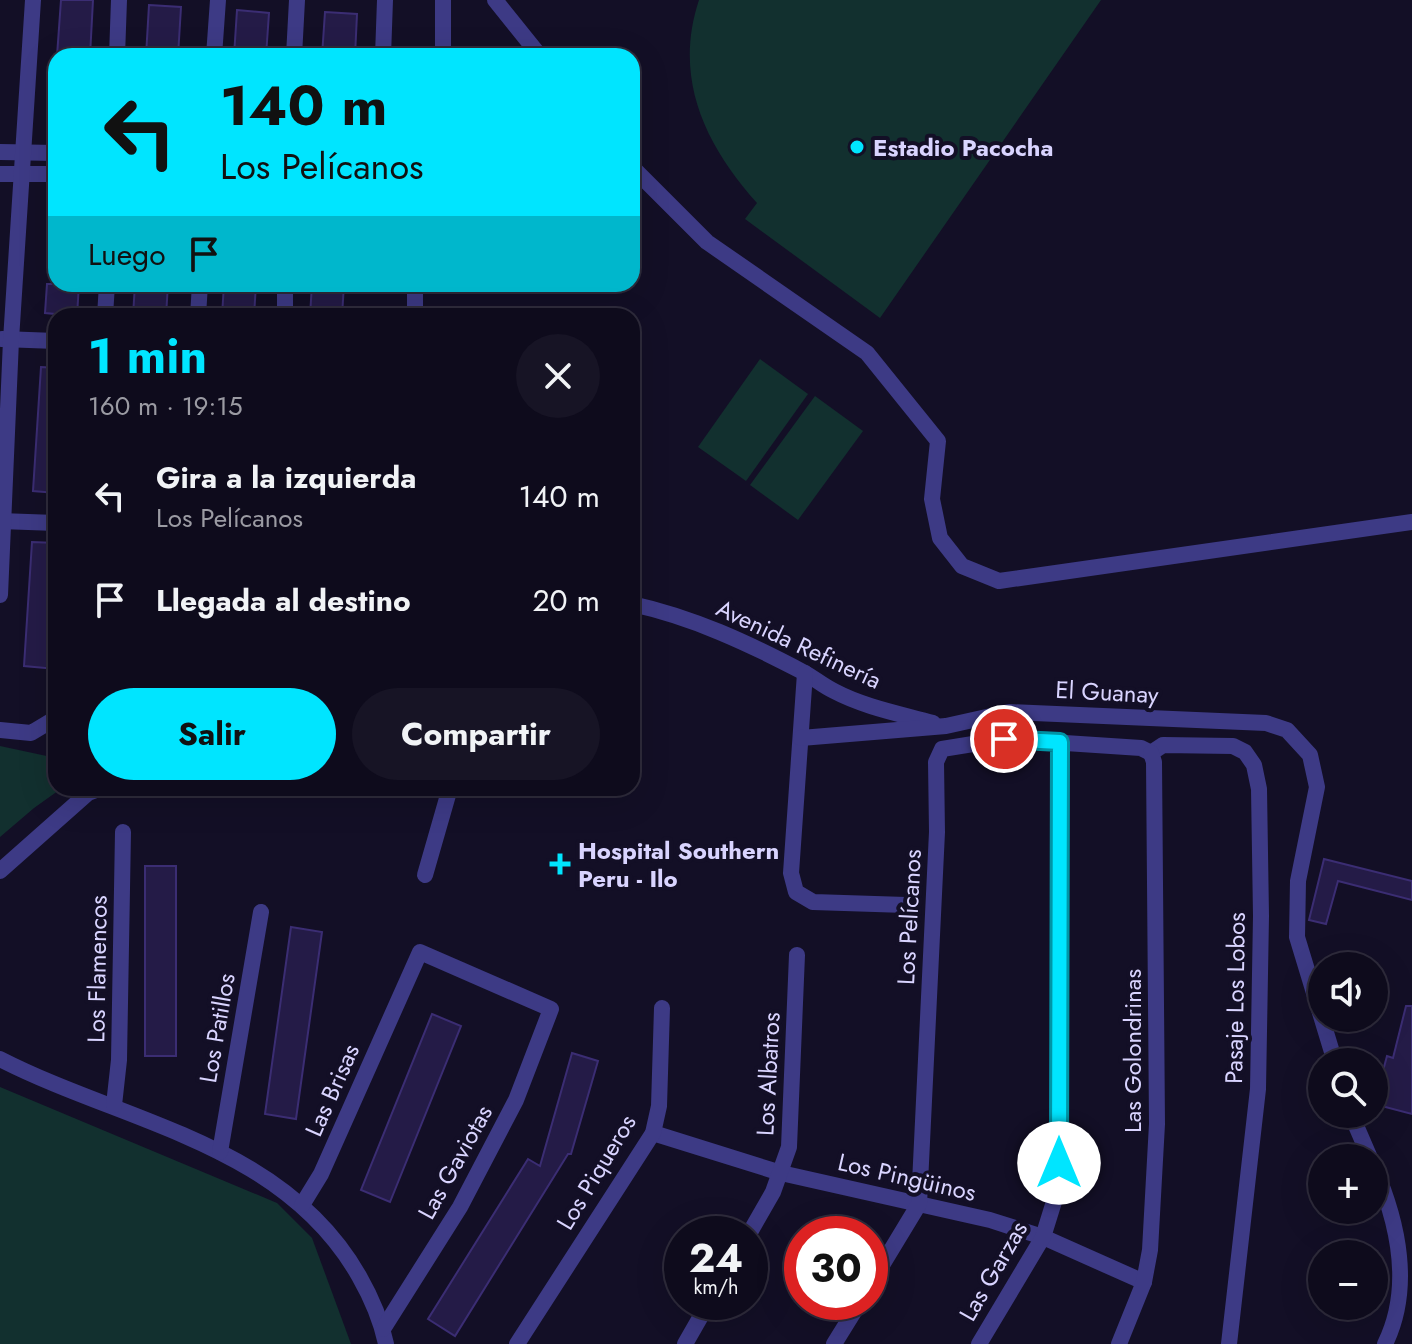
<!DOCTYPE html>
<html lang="es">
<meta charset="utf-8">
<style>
:root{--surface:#0e0b1c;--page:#171425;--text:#f1f3f6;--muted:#9b9ba3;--line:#2e2b3b;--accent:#00e5ff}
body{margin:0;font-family:Jost,sans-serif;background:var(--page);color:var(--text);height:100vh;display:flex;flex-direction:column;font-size:30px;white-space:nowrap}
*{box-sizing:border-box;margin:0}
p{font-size:26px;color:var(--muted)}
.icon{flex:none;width:44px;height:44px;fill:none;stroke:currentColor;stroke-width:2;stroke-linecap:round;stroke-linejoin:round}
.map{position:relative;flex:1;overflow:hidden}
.details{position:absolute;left:48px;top:308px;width:592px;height:488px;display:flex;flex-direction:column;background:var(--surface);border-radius:24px;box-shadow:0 8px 32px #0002,0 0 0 2px var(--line)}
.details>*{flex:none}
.hud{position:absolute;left:48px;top:48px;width:592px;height:244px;border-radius:24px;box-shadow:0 8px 32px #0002,0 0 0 2px var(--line);background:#00e5ff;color:#111;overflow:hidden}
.tools{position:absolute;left:1308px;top:952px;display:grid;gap:16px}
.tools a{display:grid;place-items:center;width:80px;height:80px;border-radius:50%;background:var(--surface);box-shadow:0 8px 32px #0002,0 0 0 2px var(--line);font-size:40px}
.speed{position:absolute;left:664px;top:1216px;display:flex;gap:16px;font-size:40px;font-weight:700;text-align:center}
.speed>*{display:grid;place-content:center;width:104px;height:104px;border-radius:50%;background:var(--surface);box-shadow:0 8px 32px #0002,0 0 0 2px var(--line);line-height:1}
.speed small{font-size:20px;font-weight:400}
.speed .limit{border:12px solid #d22;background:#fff;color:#111}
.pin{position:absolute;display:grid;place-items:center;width:68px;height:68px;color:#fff;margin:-34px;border:4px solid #fff;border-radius:50%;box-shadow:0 2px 8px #0007}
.me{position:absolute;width:88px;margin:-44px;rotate:0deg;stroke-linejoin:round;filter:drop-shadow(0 0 6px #0008)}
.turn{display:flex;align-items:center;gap:28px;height:168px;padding:0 40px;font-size:36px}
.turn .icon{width:104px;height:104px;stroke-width:2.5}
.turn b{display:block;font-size:56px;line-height:68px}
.then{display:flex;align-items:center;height:76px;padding:0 40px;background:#0003;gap:16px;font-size:30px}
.round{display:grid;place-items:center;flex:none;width:84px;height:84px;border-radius:42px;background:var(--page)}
.overview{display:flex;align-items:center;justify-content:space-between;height:136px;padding:0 40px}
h1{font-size:48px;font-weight:700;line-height:60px;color:var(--accent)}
.primary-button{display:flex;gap:16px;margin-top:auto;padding:16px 40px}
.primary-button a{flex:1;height:92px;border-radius:48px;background:var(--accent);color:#111;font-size:32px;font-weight:700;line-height:92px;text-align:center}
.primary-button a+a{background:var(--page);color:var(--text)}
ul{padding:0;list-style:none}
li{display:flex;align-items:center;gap:24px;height:104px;padding:0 40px}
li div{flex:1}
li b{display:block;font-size:30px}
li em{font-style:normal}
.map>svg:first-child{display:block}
.green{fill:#12302f}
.building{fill:#241b47;stroke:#3b2d73;stroke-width:2}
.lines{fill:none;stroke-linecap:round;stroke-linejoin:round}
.street{stroke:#3d3a85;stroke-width:16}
.route-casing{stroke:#0095a6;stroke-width:20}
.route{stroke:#00e5ff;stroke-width:14}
.poi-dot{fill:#00e5ff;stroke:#130f26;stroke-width:3}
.labels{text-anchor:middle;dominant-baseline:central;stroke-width:8;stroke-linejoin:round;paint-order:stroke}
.poi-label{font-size:24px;font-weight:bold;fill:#d9d4ff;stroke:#130f26;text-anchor:start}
.street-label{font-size:24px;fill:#d9d4ff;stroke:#130f26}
</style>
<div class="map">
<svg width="1412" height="1344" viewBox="0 0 1412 1344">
<rect width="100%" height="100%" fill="#130f26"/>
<g class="green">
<path d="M699 0H1101L880 318 745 219 757 203C705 145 673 78 699 0Z"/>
<path d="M760 359 808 394 746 481 698 447Z"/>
<path d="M815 396 863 431 798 520 750 485Z"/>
<path d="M0 746 56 758V788H62L34 808 0 837Z"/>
<path d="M0 1087 277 1203 312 1238 351 1344H0Z"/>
</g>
<g class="building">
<path d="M61 0H93L90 56H57Z"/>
<path d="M149 5 181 7 178 56H146Z"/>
<path d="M237 10 269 13 266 56H234Z"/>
<path d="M325 12 357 14 355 56H322Z"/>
<path d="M47 284H79L77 316 45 313Z"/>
<path d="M135 284H168L166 316H133Z"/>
<path d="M224 284H256L254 316H222Z"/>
<path d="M312 284H344L342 316H310Z"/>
<path d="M41 367 56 368V493L33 491Z"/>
<path d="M32 542 56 543V669L24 666Z"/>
<path d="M1324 859 1412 881V900L1338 881 1326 924 1309 920Z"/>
<rect x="145" y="866" width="31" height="190"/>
<path d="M291 927 322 932 296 1119 265 1114Z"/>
<path d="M1406 1006H1412V1114L1374 1104 1387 1056 1393 1058Z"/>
<path d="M432 1014 461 1026 390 1202 361 1190Z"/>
<path d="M572 1053 598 1061 571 1154H568L455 1336 428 1319 528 1159 540 1166Z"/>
</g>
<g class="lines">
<g class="street">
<path d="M495 0 540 56"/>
<path d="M117 56 119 0"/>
<path d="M214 56 218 0"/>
<path d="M294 56 297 0"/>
<path d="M383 56 385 0"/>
<path d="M443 56V0"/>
<path d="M0 152 56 153"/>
<path d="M632 167 707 242 867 353 938 441 932 499 940 538 962 566 999 581 1412 522"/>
<path d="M0 174H56"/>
<path d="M415 313V284"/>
<path d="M105 316 107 284"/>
<path d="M198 316 200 284"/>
<path d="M285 316V284"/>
<path d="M2 339 56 341"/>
<path d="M0 521 56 523"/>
<path d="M0 595 11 340 33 0"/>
<path d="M632 604C692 617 748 643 803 672 813 677 823 686 834 691 864 707 901 714 933 723"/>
<path d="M805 673 791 873 796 892 813 902 906 905"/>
<path d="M0 730 31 733 56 718"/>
<path d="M801 738 946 726 1009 712 1266 723 1287 730 1310 755 1317 787 1298 881 1297 937 1335 1062"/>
<path d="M1151 753 1163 745 1233 746 1245 752 1254 765 1259 789 1261 916 1258 1089 1229 1344"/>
<path d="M0 871 88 793 101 788"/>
<path d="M425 875 450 788"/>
<path d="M0 1059C125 1123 283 1143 359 1276 371 1297 381 1320 386 1344"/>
<path d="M114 1105 119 1060 123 832"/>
<path d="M1351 1114 1370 1158"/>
<path d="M653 1133 781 1173 990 1220 1043 1237 1144 1282"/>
<path d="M220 1152 261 912"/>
<path d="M1374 1167C1399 1224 1412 1289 1385 1344"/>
<path d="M302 1205 321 1174 420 952 551 1009 516 1100 460 1207 383 1329"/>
<path d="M749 1234 773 1192 789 1147 797 955"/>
<path d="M870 1285 919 1204 937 832 936 762 942 749 1004 739 1141 748 1151 753"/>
<path d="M517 1344 653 1133 659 1106 662 1008"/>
<path d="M685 1344 709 1302"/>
<path d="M834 1344 860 1302"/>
<path d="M979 1344 1043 1237 1057 1192 1060 742"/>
<path d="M1119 1344 1144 1282 1150 1250 1157 1124 1154 762 1151 753"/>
</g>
</g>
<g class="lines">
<defs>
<path id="route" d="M1004 739 1060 742 1059 1163"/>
</defs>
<use href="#route" class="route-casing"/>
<use href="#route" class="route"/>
</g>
<g class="poi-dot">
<circle cx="857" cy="147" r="8"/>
<path d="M556 852h8v8h8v8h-8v8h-8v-8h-8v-8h8z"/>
</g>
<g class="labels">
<g class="poi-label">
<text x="873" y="147">Estadio Pacocha</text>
<text x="578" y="850">Hospital Southern<tspan x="578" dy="28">Peru - Ilo</tspan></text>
</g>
<g class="street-label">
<text transform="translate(799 644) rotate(25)">Avenida Refinería</text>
<text transform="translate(1107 692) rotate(3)">El Guanay</text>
<text transform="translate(909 917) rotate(-87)">Los Pelícanos</text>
<text transform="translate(97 969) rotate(-89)">Los Flamencos</text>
<text transform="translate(1235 998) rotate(-89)">Pasaje Los Lobos</text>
<text transform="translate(217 1028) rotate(-80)">Los Patillos</text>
<text transform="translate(1132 1051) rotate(-90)">Las Golondrinas</text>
<text transform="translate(768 1074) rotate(-87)">Los Albatros</text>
<text transform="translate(332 1090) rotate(-66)">Las Brisas</text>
<text transform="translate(455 1162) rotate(-61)">Las Gaviotas</text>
<text transform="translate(596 1172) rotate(-59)">Los Piqueros</text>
<text transform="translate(907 1177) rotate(13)">Los Pingüinos</text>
<text transform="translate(993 1271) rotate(-60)">Las Garzas</text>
</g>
</g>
</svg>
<div class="tools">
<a><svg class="icon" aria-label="sound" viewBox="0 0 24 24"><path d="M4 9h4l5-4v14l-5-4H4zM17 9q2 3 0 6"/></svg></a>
<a><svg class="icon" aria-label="search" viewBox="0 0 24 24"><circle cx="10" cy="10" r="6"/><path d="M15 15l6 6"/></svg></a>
<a>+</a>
<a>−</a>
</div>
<div class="speed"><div>24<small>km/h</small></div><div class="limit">30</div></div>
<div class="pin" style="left:1004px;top:739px;background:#d93025"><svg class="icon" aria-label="arrive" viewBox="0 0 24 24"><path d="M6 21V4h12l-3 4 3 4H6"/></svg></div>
<svg class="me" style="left:1059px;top:1163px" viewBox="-20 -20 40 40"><circle r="19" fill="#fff"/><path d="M0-13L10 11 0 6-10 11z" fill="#00e5ff"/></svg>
<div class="hud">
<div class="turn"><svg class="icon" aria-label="left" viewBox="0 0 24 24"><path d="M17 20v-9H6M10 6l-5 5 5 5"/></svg><div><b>140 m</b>Los Pelícanos</div></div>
<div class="then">Luego<svg class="icon" aria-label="arrive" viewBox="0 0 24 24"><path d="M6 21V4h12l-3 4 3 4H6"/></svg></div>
</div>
<section class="details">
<div class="overview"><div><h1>1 min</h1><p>160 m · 19:15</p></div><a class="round"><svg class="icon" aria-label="close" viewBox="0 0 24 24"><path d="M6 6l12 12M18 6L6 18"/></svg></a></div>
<ul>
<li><svg class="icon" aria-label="left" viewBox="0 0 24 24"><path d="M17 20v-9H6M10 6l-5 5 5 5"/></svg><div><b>Gira a la izquierda</b><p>Los Pelícanos</p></div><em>140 m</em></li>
<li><svg class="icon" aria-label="arrive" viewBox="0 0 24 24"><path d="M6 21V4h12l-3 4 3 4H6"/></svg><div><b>Llegada al destino</b></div><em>20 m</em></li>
</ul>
<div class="primary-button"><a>Salir</a><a>Compartir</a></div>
</section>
</div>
